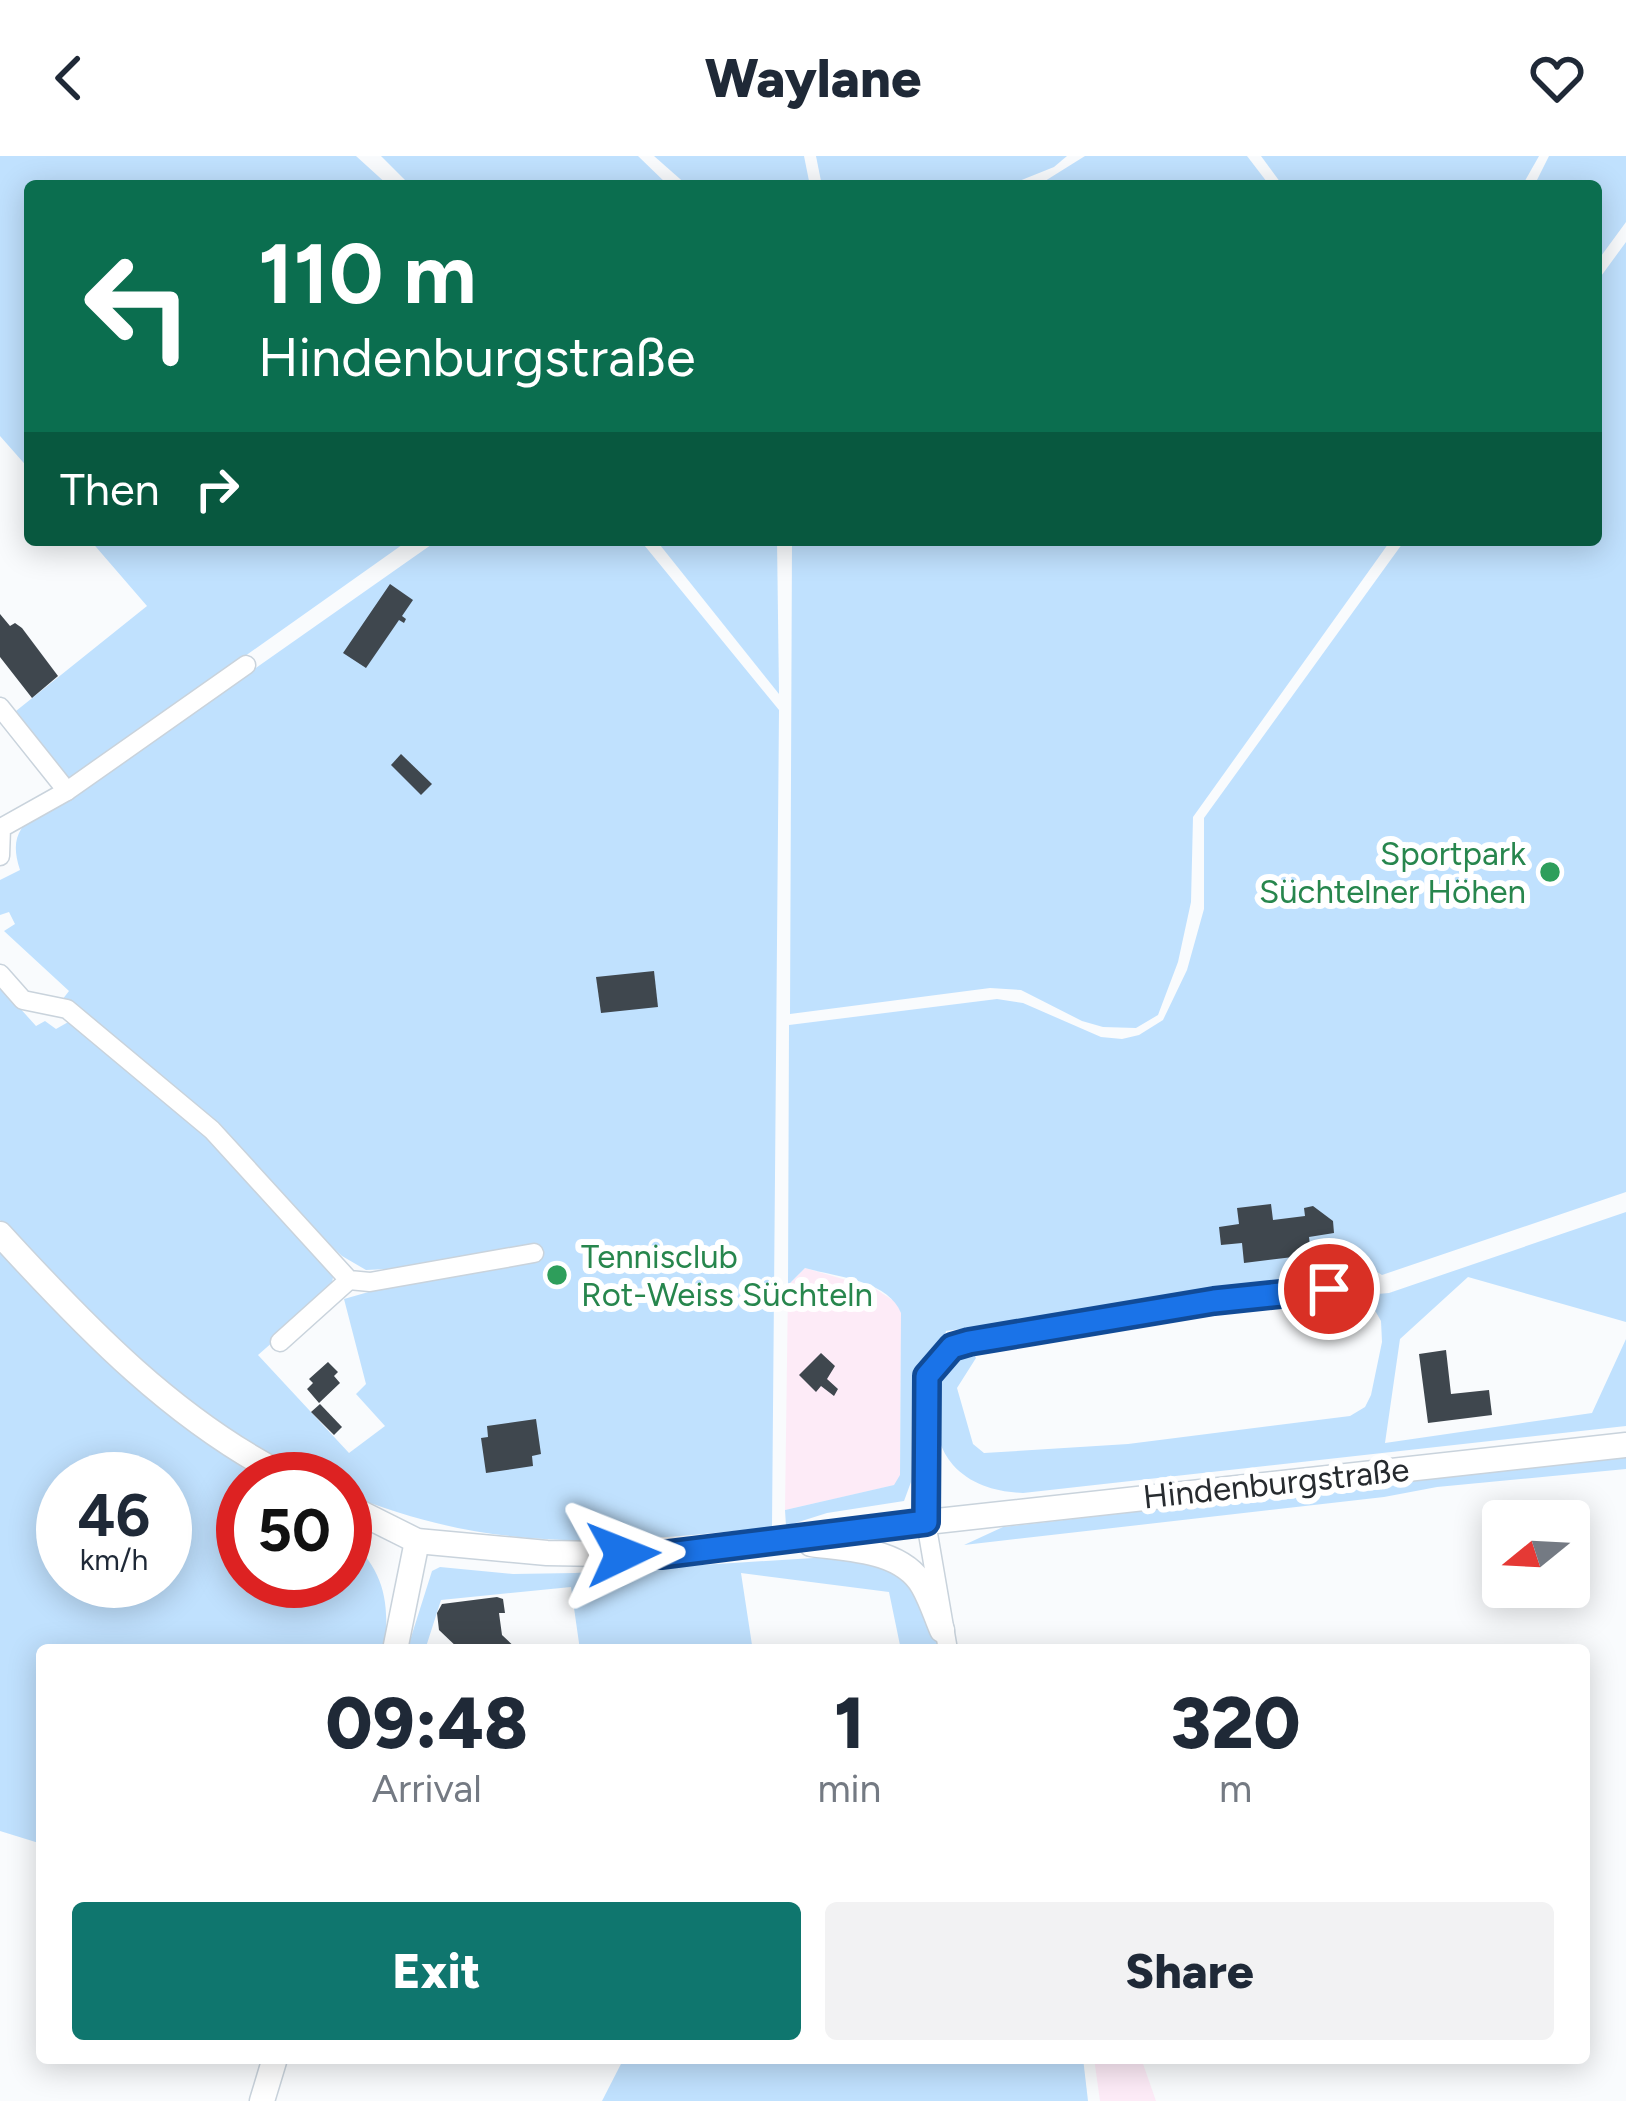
<!DOCTYPE html>
<meta charset="utf-8">
<style>
:root{--surface:#fff;--page:#f2f2f3;--text:#1f2937;--muted:#747a83;--accent:#0f766e}
body{margin:0;font-family:Figtree,sans-serif;background:var(--page);color:var(--text);height:100vh;display:flex;flex-direction:column;font-size:45px;white-space:nowrap}
*{box-sizing:border-box;margin:0}
p{font-size:39px;color:var(--muted)}
.icon{flex:none;width:66px;height:66px;fill:none;stroke:currentColor;stroke-width:2;stroke-linecap:round;stroke-linejoin:round}
.map{position:relative;flex:1;overflow:hidden}
.drawer{position:absolute;left:36px;top:1488px;width:1554px;height:420px;display:flex;flex-direction:column;background:var(--surface);border-radius:12px;box-shadow:0 6px 30px #0003}
.drawer>*{flex:none}
.banner{position:absolute;left:24px;top:24px;width:1578px;height:366px;border-radius:12px;box-shadow:0 6px 30px #0003;background:#0b6e4f;color:#fff;overflow:hidden}
.needle{width:78px;rotate:252deg}
.fabs{position:absolute;left:1482px;top:1344px;display:grid;gap:24px}
.fabs a{display:grid;place-items:center;width:108px;height:108px;border-radius:12px;background:var(--surface);box-shadow:0 6px 30px #0003;font-size:60px}
.speed{position:absolute;left:36px;top:1296px;display:flex;gap:24px;font-size:60px;font-weight:700;text-align:center}
.speed>*{display:grid;place-content:center;width:156px;height:156px;border-radius:50%;background:var(--surface);box-shadow:0 6px 30px #0003;line-height:1}
.speed small{font-size:30px;font-weight:400}
.speed .limit{border:18px solid #d22;background:#fff;color:#111}
.pin{position:absolute;display:grid;place-items:center;width:102px;height:102px;color:#fff;margin:-51px;border:6px solid #fff;border-radius:50%;box-shadow:0 3px 12px #0007}
.me{position:absolute;width:132px;margin:-66px;rotate:88deg;stroke-linejoin:round;filter:drop-shadow(0 0 9px #0008)}
.turn{display:flex;align-items:center;gap:42px;height:252px;padding:0 36px;font-size:54px}
.turn .icon{width:156px;height:156px;stroke-width:2.5}
.turn b{display:block;font-size:84px;line-height:102px}
.then{display:flex;align-items:center;height:114px;padding:0 36px;background:#0003;gap:24px;font-size:45px}
.eta{display:flex;justify-content:space-evenly;align-items:center;height:204px;text-align:center}
.eta b{font-size:72px;font-weight:800;line-height:84px}
.button{display:flex;gap:24px;margin-top:auto;padding:24px 36px}
.button a{flex:1;height:138px;border-radius:12px;background:var(--accent);color:#fff;font-size:48px;font-weight:800;line-height:138px;text-align:center}
.button a+a{background:var(--page);color:var(--text)}
header{display:flex;justify-content:space-between;align-items:center;height:156px;padding:0 36px;background:var(--surface);font-size:54px;font-weight:800}
.map>svg:first-child{display:block}
.industrial{fill:#fdebf7}
.green{fill:#c0e1fe;fill-rule:evenodd}
.building{fill:#3f474e}
.lines{fill:none;stroke-linecap:round;stroke-linejoin:round}
.minor-casing{stroke:#c9d3dc;stroke-width:21}
.secondary-casing{stroke:#c9d3dc;stroke-width:27}
.minor{stroke:#fff;stroke-width:18}
.secondary{stroke:#fff;stroke-width:24}
.route-casing{stroke:#114b97;stroke-width:30}
.route{stroke:#1a73e8;stroke-width:21}
.leisure-dot{fill:#2e9e5b;stroke:#fff;stroke-width:4.5}
.labels{text-anchor:middle;dominant-baseline:central;stroke-width:12;stroke-linejoin:round;paint-order:stroke}
.leisure-label{font-size:33px;fill:#27864d;stroke:#fff;text-anchor:end}
.street-label{font-size:33px;fill:#272b2f;stroke:#fff}
</style>
<header><svg class="icon" aria-label="back" viewBox="0 0 24 24"><path d="M15 5l-7 7 7 7"/></svg>Waylane<svg class="icon" aria-label="heart" viewBox="0 0 24 24"><path d="M12 20l-8-8c-3-5 5-10 8-4 3-6 11-1 8 4z"/></svg></header>
<div class="map">
<svg width="1626" height="1945" viewBox="0 0 1626 1945">
<rect width="100%" height="100%" fill="#f9fbfd"/>
<g class="industrial">
<path d="M805 1112 874 1132 897 1147 901 1157 900 1320 895 1329 785 1354 788 1129Z"/>
<path d="M1094 1902H1141L1156 1945H1100Z"/>
</g>
<g class="green">
<path d="M0 0H356L389 30H30V314L0 280Z"/>
<path d="M381 0H638L669 30H411Z"/>
<path d="M654 0H804L810 30H688Z"/>
<path d="M816 0H1067L1054 11 1007 30H822Z"/>
<path d="M1085 0H1247L1270 30H1037Z"/>
<path d="M1261 0H1539L1522 30H1283Z"/>
<path d="M1549 0H1626V66L1596 107V30H1534Z"/>
<path d="M1626 86V1036L1382 1119 1377 1116 946 1175 943 1186 922 1205 912 1235 911 1326 904 1345 827 1357 786 1370 785 1354 894 1329 900 1319 901 1157C888 1124 836 1121 805 1112L788 1129 789 869 997 843 1023 847 1101 881 1122 883 1139 879 1163 864 1187 814 1204 753V662L1405 384H1596V127Z"/>
<path d="M90 384H409L70 624 16 555 147 450Z"/>
<path d="M438 384H640L779 554 772 1371C617 1388 494 1399 345 1337V1323L306 1321 213 1264 120 1186 17 1087 0 1064V830L36 870 45 865 56 873 70 865 168 944 255 1027 333 1121 331 1135 258 1199 349 1297 385 1270 356 1238 366 1228 344 1143 379 1133 407 1112 366 1114 342 1100 62 844 69 835 4 775 15 768 9 756 0 759V724L20 714C3 664 41 658 78 637Z"/>
<path d="M656 384H777L779 538Z"/>
<path d="M792 384H1391L1193 661 1191 746 1178 806 1158 859 1136 872 1103 871 1082 865 1021 834 990 832 790 858Z"/>
<path d="M1626 1056V1166L1468 1121 1400 1183 1385 1287 1592 1257 1626 1183V1270L1023 1337C997 1336 971 1329 953 1309 925 1278 927 1207 972 1195L976 1202 957 1232 973 1288 984 1297 1128 1288 1350 1260 1365 1251 1371 1239 1382 1186 1381 1165 1366 1139 1389 1137Z"/>
<path d="M0 1095C81 1177 161 1261 260 1323H243V1425H345V1379C383 1412 391 1444 384 1494H42V1688L0 1675ZM63 1323H165V1425H63Z"/>
<path d="M1626 1300V1313L1437 1331 1384 1341 964 1389 1003 1371Z"/>
<path d="M845 1400 903 1419 927 1454 939 1494H901L889 1436 741 1417 752 1489 725 1494H580L571 1431 441 1444 425 1494H407L432 1415 440 1411 513 1418 575 1417Z"/>
<path d="M624 1902H1083L1088 1945H602Z"/>
</g>
<g class="building">
<path d="M390 428 413 444 402 460 406 463 404 467 399 464 366 512 343 497Z"/>
<path d="M0 458 10 470 15 467 22 472 58 520 32 542 0 501Z"/>
<path d="M401 598 432 628 421 639 391 609Z"/>
<path d="M654 815 658 851 601 857 596 821Z"/>
<path d="M1271 1048 1273 1064 1305 1060 1304 1052 1313 1050 1333 1065 1334 1077 1309 1081 1311 1097 1332 1094 1335 1117 1296 1121 1293 1101 1244 1107 1242 1087 1221 1089 1219 1071 1239 1068 1237 1052Z"/>
<path d="M1446 1194 1451 1238 1489 1234 1492 1259 1428 1267 1419 1198Z"/>
<path d="M821 1197 835 1210 827 1223 838 1233 834 1240 821 1230 816 1236 799 1219Z"/>
<path d="M328 1206 338 1216 334 1220 340 1227 319 1247 307 1233 313 1227 309 1223Z"/>
<path d="M320 1248 342 1271 334 1279 311 1256Z"/>
<path d="M536 1263 541 1298 532 1300 533 1310 486 1317 481 1282 488 1281 487 1270Z"/>
<path d="M497 1441 503 1443 505 1457H499L502 1479 518 1494H460L439 1474 437 1457 442 1448Z"/>
</g>
<g class="lines">
<defs>
<g id="minor">
<path d="M0 551 67 635"/>
<path d="M0 700 1 672 67 635 246 509"/>
<path d="M0 818 23 844 67 853 212 974 349 1124 370 1126 534 1097"/>
<path d="M280 1186 349 1124"/>
<path d="M948 1494 926 1366 927 1220 952 1191 1140 1157 1329 1133"/>
</g>
<g id="secondary">
<path d="M0 1078C86 1172 176 1266 291 1323"/>
<path d="M345 1349 417 1385 547 1397 661 1399 855 1374 1626 1289"/>
<path d="M811 1388C847 1393 902 1393 923 1430 931 1444 936 1460 942 1474"/>
<path d="M395 1494 417 1385"/>
<path d="M262 1945 275 1902"/>
</g>
</defs>
<use href="#minor" class="minor-casing"/>
<use href="#secondary" class="secondary-casing"/>
<use href="#minor" class="minor"/>
<use href="#secondary" class="secondary"/>
</g>
<g class="lines">
<defs>
<path id="route" d="M623 1398 661 1399 926 1366 927 1220 952 1191 969 1186 1214 1145 1329 1133"/>
</defs>
<use href="#route" class="route-casing"/>
<use href="#route" class="route"/>
</g>
<g class="leisure-dot">
<circle cx="1550" cy="716" r="12"/>
<circle cx="557" cy="1119" r="12"/>
</g>
<g class="labels">
<g class="leisure-label">
<text x="1526" y="697">Sportpark<tspan x="1526" dy="38">Süchtelner Höhen</tspan></text>
<text x="581" y="1100" text-anchor="start">Tennisclub<tspan x="581" dy="38">Rot-Weiss Süchteln</tspan></text>
</g>
<g class="street-label">
<text transform="translate(1276 1327) rotate(-6)">Hindenburgstraße</text>
</g>
</g>
</svg>
<div class="fabs">
<a><svg class="needle" viewBox="-14 -14 28 28"><path d="M0-13l5 13h-10z" fill="#e53935"/><path d="M0 13l5-13h-10z" fill="#747a83"/></svg></a>
</div>
<div class="speed"><div>46<small>km/h</small></div><div class="limit">50</div></div>
<div class="pin" style="left:1329px;top:1133px;background:#d93025"><svg class="icon" aria-label="arrive" viewBox="0 0 24 24"><path d="M6 21V4h12l-3 4 3 4H6"/></svg></div>
<svg class="me" style="left:623px;top:1398px" viewBox="-20 -20 40 40"><path d="M0-17L14 15 0 8-14 15z" fill="#1a73e8" stroke="#fff" stroke-width="4"/></svg>
<div class="banner">
<div class="turn"><svg class="icon" aria-label="left" viewBox="0 0 24 24"><path d="M17 20v-9H6M10 6l-5 5 5 5"/></svg><div><b>110 m</b>Hindenburgstraße</div></div>
<div class="then">Then<svg class="icon" aria-label="right" viewBox="0 0 24 24"><path d="M7 20v-9h11M14 6l5 5-5 5"/></svg></div>
</div>
<section class="drawer">
<div class="eta">
<div><b>09:48</b><p>Arrival</p></div>
<div><b>1</b><p>min</p></div>
<div><b>320</b><p>m</p></div>
</div>
<div class="button"><a>Exit</a><a>Share</a></div>
</section>
</div>
